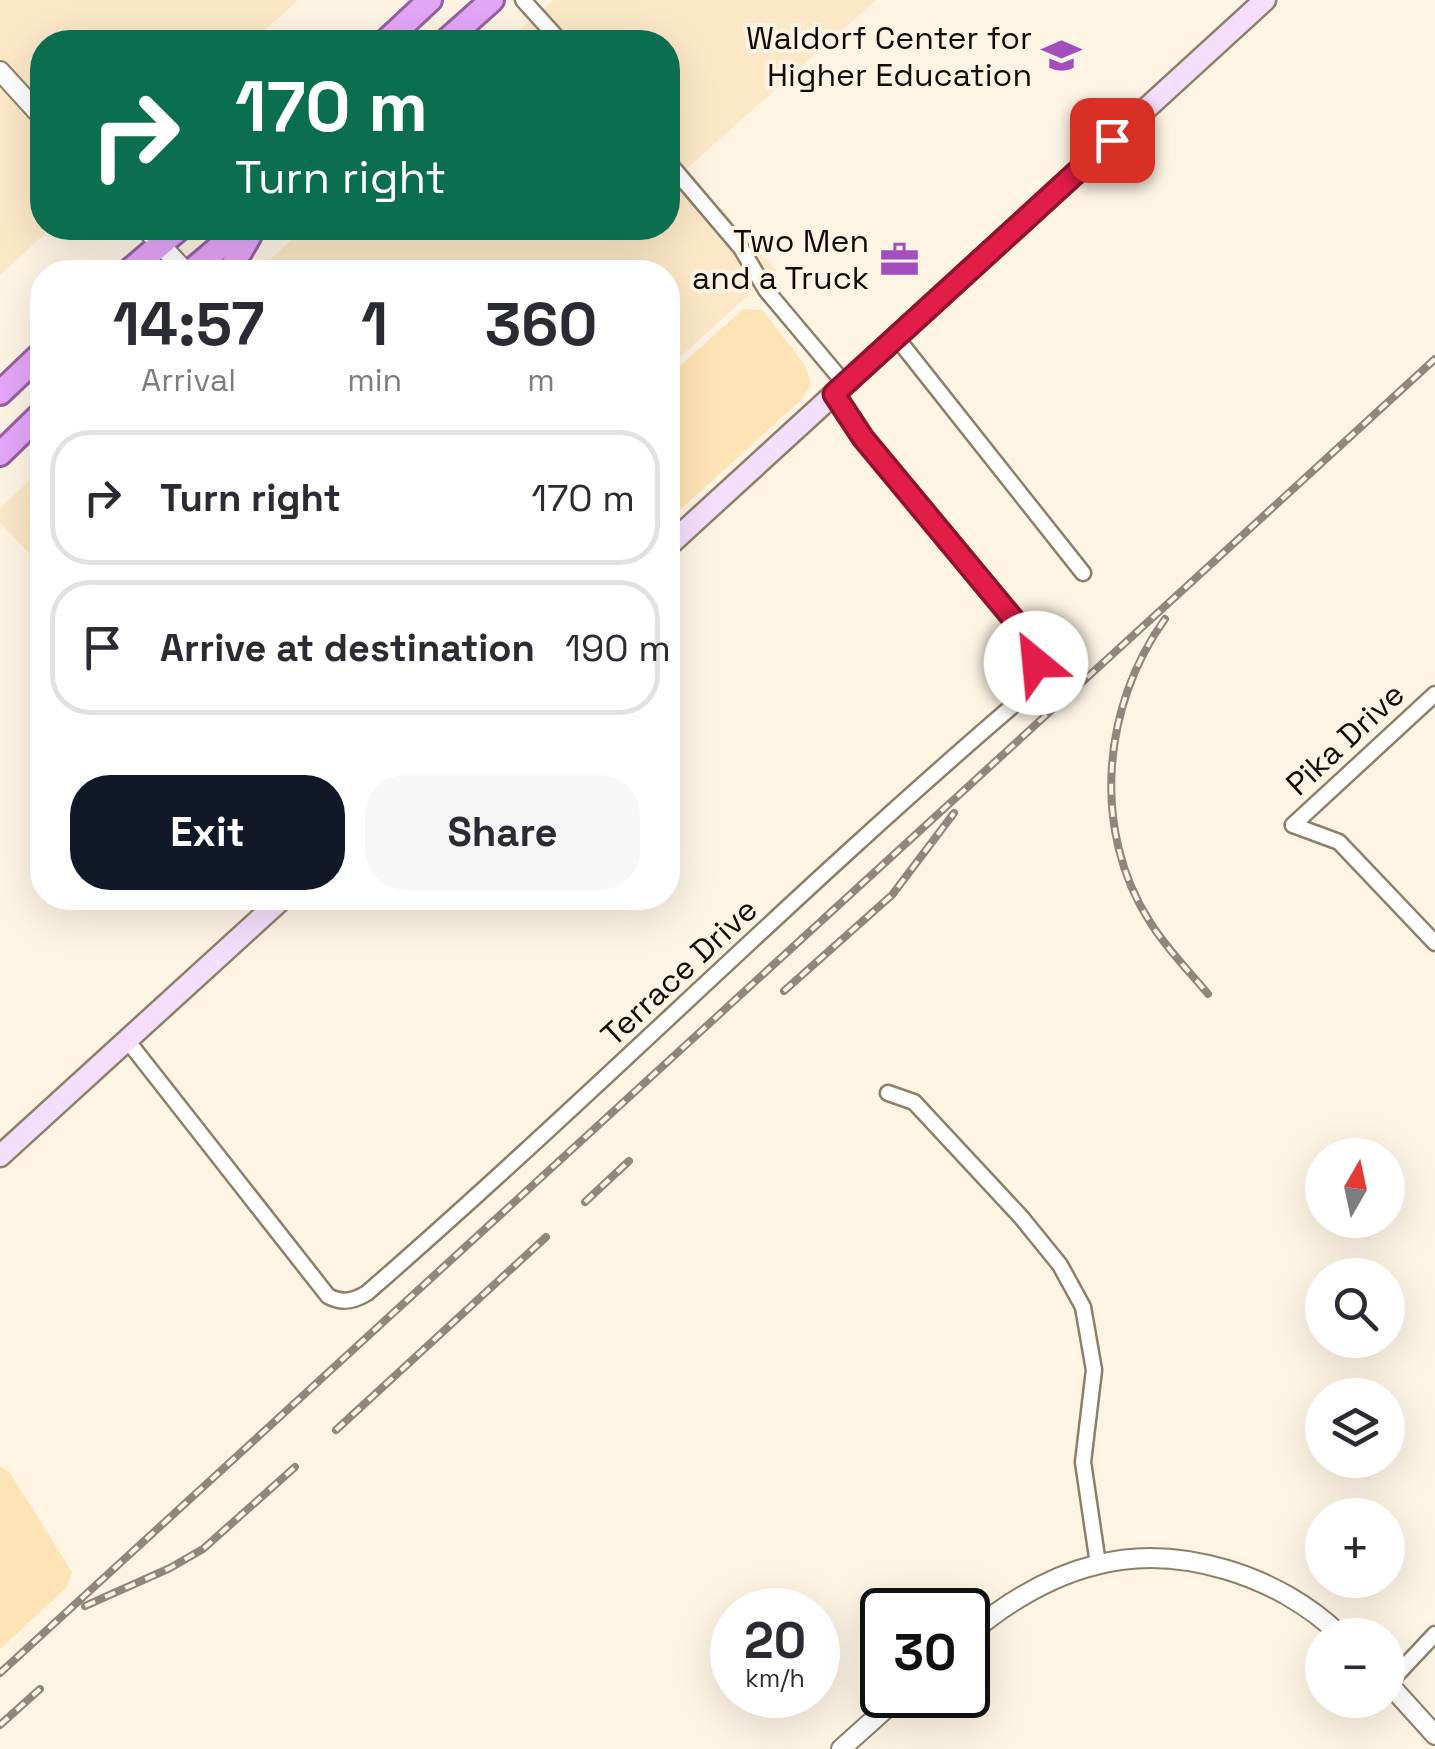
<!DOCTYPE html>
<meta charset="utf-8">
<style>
:root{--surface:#fff;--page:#f7f7f7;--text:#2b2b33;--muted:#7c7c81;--line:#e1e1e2;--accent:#111827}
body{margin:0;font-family:"Space Grotesk",sans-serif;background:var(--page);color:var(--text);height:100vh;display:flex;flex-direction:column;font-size:38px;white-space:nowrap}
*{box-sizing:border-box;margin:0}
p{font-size:32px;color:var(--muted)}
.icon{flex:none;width:55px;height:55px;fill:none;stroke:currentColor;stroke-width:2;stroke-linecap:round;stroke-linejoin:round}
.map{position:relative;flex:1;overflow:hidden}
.drawer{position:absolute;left:30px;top:260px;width:650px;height:650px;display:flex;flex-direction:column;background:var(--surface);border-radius:40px;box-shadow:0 10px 40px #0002}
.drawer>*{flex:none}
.hud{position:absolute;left:30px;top:30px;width:650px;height:210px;border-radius:40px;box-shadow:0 10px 40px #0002;background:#0b6e4f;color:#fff;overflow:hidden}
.needle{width:65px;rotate:9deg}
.tools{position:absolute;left:1305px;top:1138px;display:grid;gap:20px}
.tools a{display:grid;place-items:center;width:100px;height:100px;border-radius:50%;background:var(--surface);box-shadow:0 10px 40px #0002;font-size:50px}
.speed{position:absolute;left:710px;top:1588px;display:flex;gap:20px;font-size:50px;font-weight:700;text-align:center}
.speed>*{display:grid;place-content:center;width:130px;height:130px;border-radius:50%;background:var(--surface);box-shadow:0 10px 40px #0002;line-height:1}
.speed small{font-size:25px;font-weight:400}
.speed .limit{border:5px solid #111;border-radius:15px;background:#fff;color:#111}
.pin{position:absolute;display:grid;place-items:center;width:85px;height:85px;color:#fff;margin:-42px;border-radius:20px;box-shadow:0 5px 15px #0006}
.me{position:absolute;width:110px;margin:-55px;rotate:332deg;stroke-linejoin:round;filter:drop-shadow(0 0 8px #0008)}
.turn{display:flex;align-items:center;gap:35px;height:210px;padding:0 40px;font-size:45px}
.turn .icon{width:130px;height:130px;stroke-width:2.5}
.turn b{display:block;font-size:70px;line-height:85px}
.eta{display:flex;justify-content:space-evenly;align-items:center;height:170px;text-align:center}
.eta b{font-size:60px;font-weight:800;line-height:70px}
.button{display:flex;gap:20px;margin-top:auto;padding:20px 40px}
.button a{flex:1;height:115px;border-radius:40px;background:var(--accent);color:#fff;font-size:40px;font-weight:800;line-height:115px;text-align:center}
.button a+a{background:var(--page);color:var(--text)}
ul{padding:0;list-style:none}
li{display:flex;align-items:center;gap:30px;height:135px;margin:0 20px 15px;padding:0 20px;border:5px solid var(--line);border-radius:40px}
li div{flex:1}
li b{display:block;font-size:38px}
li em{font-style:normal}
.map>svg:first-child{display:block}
.built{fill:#fce8c7}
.green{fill:#fee3b4}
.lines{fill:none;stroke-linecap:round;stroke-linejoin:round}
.minor-casing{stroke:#8e8068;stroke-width:19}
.tertiary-casing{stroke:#8e8068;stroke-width:22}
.secondary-casing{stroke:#8e8068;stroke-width:25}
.trunk-casing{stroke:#9561a1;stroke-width:28}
.minor{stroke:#fff;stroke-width:14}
.tertiary{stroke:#fff;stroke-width:18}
.secondary{stroke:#f5defc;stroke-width:20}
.trunk{stroke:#e4a6f7;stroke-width:22}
.rail-casing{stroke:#8e877b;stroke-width:8}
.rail{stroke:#fdf4e4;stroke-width:4;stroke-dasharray:11;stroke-linecap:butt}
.route-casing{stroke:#92132f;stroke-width:25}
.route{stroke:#e11d48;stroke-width:18}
.labels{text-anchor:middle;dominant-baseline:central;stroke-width:8;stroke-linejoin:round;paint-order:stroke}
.poi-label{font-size:32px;fill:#100b04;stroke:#fdf4e4;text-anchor:end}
.street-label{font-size:32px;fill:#100b04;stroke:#fdf4e4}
</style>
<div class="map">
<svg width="1435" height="1749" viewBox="0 0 1435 1749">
<rect width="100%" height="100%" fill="#fdf4e4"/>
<g class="built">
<path d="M0 0H298L252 42H42V228H51L0 275Z"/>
<path d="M553 0H876L686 169 776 270 668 368V272H256L305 228H668V42H506Z"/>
<path d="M42 469V566L0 523V508Z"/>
</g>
<g class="green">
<path d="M743 309 762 310 805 365 811 384 803 398 668 521V377Z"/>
<path d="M0 1466 10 1473 72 1572 67 1587 0 1649Z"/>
</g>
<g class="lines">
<defs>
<g id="minor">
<path d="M523 0 561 42"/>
<path d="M668 162 741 248 766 290 845 384"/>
<path d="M896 337 1083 573"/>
<path d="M1293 825 1435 694"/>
<path d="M1293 825 1339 842 1435 943"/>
<path d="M127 1040 328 1296C342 1304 354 1301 367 1293 590 1099 798 889 1023 697 1036 677 1040 660 1029 638L863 439 834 394"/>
<path d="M888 1093 914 1102 1021 1217 1060 1265 1083 1307 1094 1370 1083 1462 1098 1564"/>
<path d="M1388 1684 1435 1634"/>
</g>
<g id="tertiary">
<path d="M0 71 42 117"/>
<path d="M145 228 186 272"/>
<path d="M968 1635C1006 1603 1047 1577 1096 1565 1178 1543 1280 1576 1340 1635"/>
<path d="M1388 1683 1435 1735"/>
<path d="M841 1749 901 1695"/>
</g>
<g id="secondary">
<path d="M668 546 1265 0"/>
<path d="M0 1156 283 898"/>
</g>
<g id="trunk">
<path d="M385 42 430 0"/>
<path d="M445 42 492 0"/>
<path d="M128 272 180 228"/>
<path d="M190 272 242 228"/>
<path d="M230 272C236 255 247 244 253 228"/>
<path d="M0 393 42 353"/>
<path d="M0 454 42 413"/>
</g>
</defs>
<use href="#minor" class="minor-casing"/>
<use href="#tertiary" class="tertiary-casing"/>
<use href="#secondary" class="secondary-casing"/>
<use href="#trunk" class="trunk-casing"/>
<use href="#minor" class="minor"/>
<use href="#tertiary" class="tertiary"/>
<use href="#secondary" class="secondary"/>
<use href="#trunk" class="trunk"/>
<defs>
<g id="rail">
<path d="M1165 619C1102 706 1091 830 1150 922 1166 948 1188 970 1208 994"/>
<path d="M784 991 892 895 954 813"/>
<path d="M585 1202 629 1161"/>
<path d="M336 1430 546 1237"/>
<path d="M85 1606 170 1568 203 1549 295 1467"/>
<path d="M0 1673 1435 359"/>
<path d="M0 1725 40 1689"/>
</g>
</defs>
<use href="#rail" class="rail-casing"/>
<use href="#rail" class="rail"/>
</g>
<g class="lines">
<defs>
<path id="route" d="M1036 663 1029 638 863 438 834 394 1112 140"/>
</defs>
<use href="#route" class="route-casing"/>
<use href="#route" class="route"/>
</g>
<defs>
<symbol id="school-bare" viewBox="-9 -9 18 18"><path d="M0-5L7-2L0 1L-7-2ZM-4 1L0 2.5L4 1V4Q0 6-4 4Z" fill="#a34ebc" stroke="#fdf4e4" stroke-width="2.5" paint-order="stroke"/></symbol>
<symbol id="office-bare" viewBox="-9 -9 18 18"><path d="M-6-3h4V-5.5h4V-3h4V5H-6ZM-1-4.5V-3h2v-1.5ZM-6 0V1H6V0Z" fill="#a34ebc" stroke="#fdf4e4" stroke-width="2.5" paint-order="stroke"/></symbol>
</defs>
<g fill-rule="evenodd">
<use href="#school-bare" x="1034" y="28" width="55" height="55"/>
<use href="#office-bare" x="872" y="232" width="55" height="55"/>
</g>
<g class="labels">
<g class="poi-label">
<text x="1032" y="38">Waldorf Center for<tspan x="1032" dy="37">Higher Education</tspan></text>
<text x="869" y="241">Two Men<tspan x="869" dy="37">and a Truck</tspan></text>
</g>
<g class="street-label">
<text transform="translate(1345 739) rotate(-43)">Pika Drive</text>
<text transform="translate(679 972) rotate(-43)">Terrace Drive</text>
</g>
</g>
</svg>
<div class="tools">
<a><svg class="needle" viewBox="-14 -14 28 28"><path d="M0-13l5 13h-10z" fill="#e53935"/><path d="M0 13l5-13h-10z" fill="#7c7c81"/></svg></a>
<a><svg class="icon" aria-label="search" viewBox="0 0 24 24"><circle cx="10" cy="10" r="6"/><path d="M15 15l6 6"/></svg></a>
<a><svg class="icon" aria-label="layers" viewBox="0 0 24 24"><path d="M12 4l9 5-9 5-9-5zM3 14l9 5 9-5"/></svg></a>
<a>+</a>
<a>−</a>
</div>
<div class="speed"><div>20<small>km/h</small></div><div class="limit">30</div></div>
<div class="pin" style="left:1112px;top:140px;background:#d93025"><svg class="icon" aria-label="arrive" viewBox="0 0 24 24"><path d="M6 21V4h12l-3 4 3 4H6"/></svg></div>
<svg class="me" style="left:1036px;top:663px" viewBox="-20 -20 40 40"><circle r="19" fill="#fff"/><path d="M0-13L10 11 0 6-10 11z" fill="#e11d48"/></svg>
<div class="hud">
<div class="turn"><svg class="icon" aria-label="right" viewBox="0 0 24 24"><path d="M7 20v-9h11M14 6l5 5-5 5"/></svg><div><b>170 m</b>Turn right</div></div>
</div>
<section class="drawer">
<div class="eta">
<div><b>14:57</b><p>Arrival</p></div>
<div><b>1</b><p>min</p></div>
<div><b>360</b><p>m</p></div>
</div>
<ul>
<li><svg class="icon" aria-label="right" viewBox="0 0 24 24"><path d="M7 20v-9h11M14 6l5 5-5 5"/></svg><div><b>Turn right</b></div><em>170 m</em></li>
<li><svg class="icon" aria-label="arrive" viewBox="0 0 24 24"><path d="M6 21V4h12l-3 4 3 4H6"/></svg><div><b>Arrive at destination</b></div><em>190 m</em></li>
</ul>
<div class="button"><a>Exit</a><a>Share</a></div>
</section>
</div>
